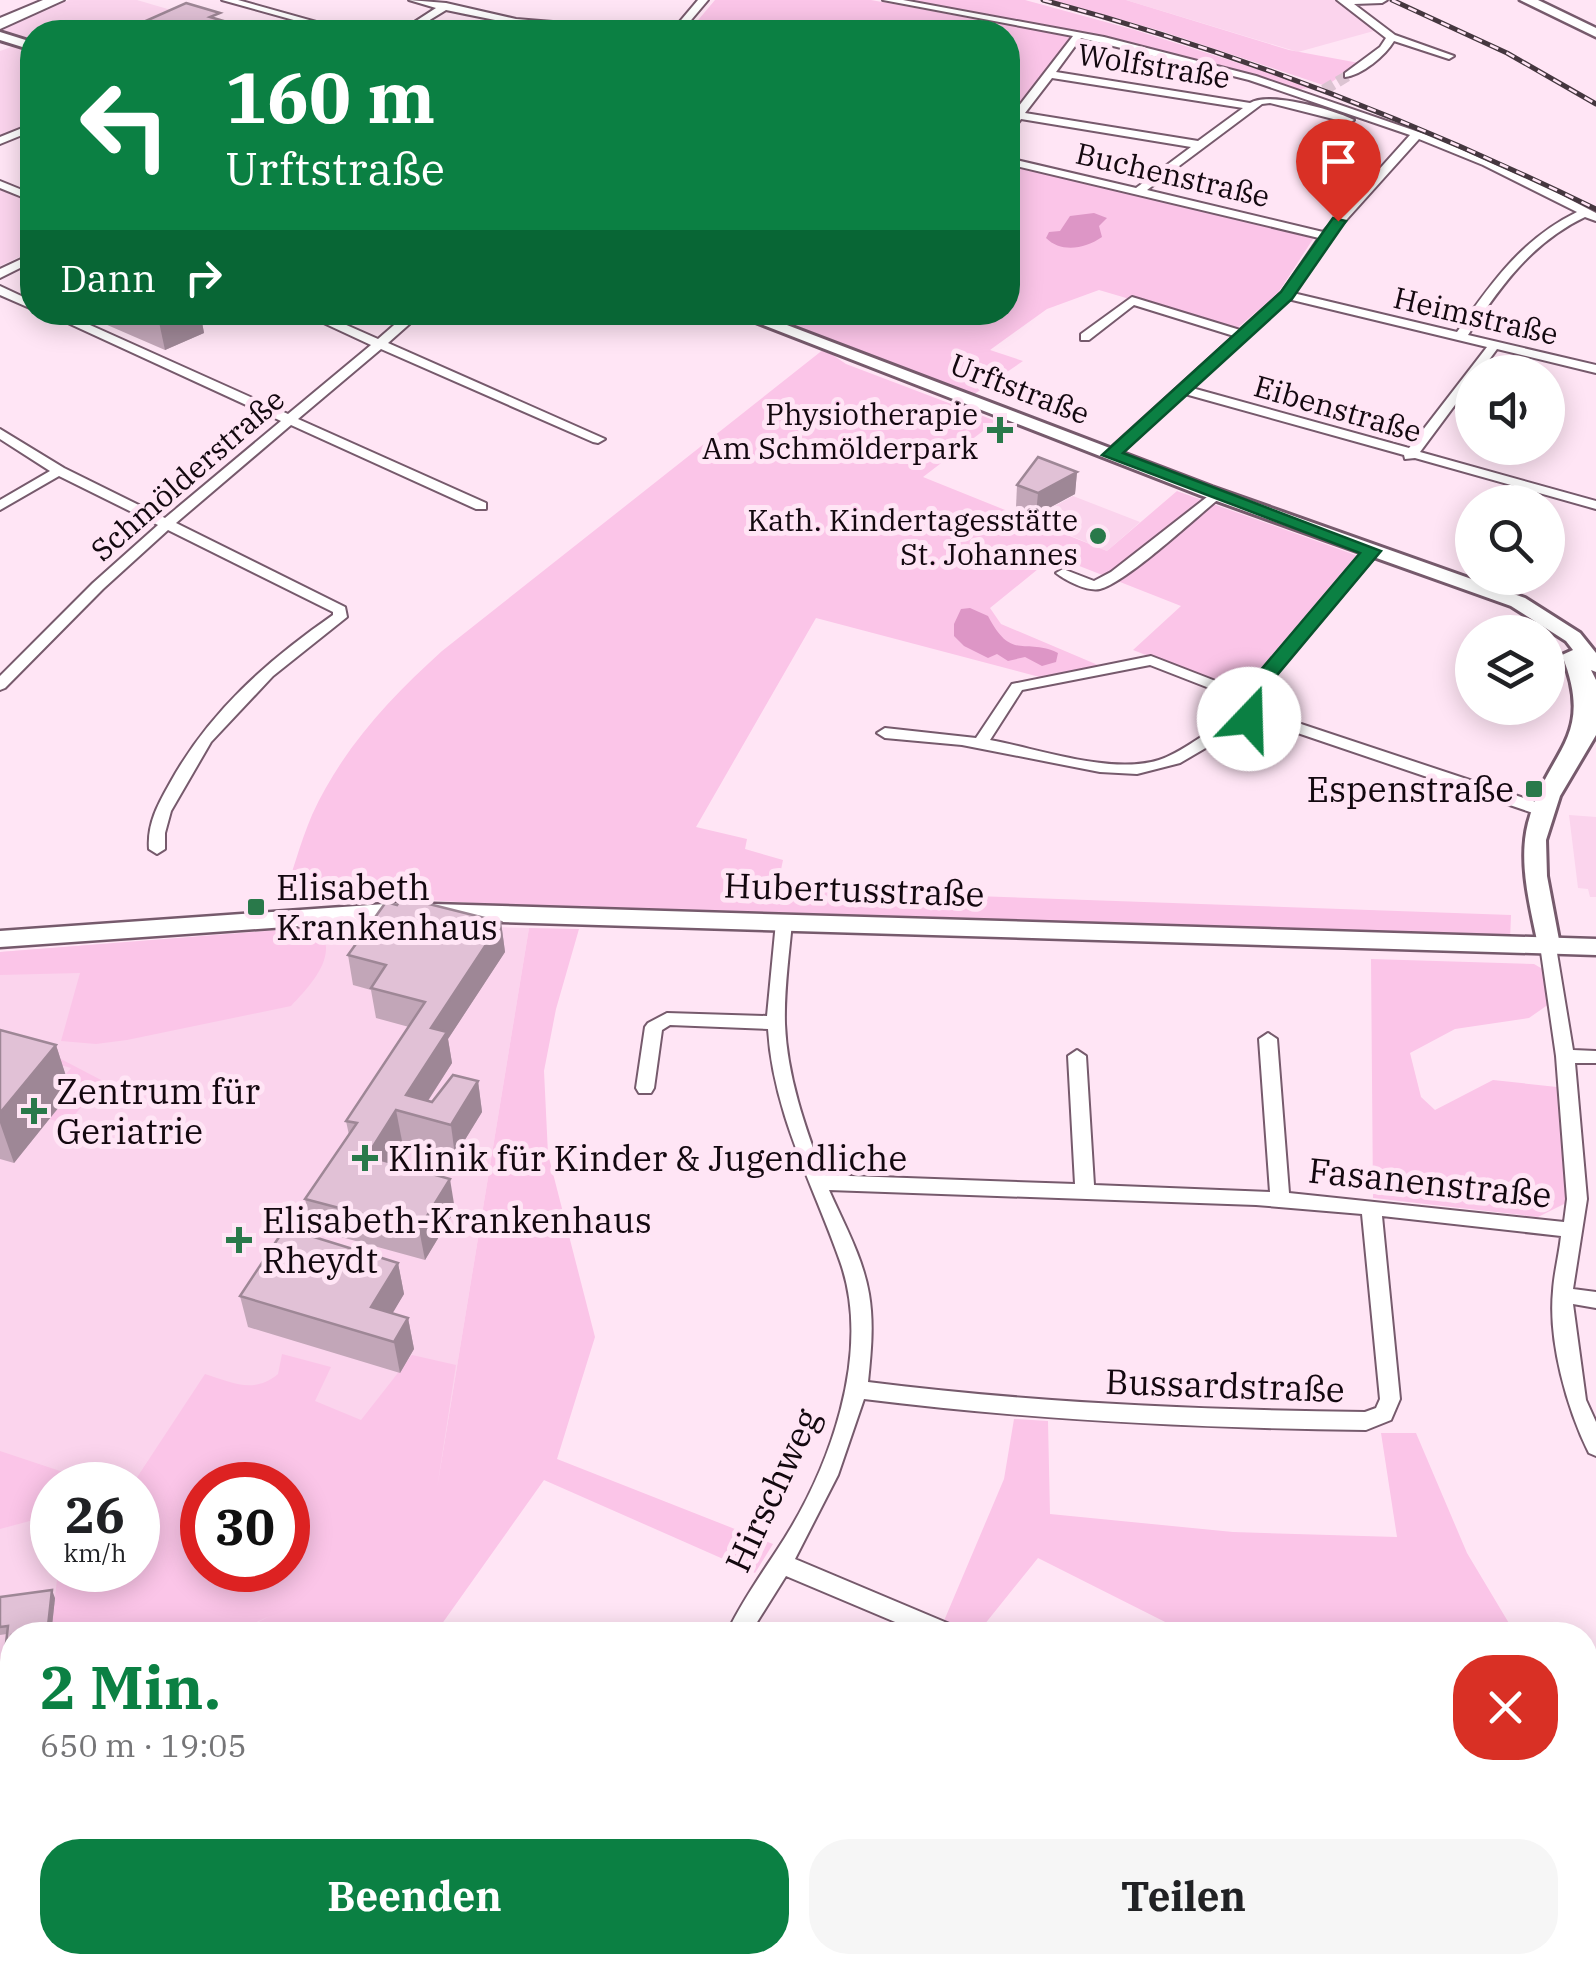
<!DOCTYPE html>
<html lang="de">
<meta charset="utf-8">
<style>
:root{--surface:#fff;--page:#f6f6f6;--text:#202124;--muted:#757577;--accent:#0b8043}
body{margin:0;font-family:"IBM Plex Serif",serif;background:var(--page);color:var(--text);height:100vh;display:flex;flex-direction:column;font-size:38px;white-space:nowrap}
*{box-sizing:border-box;margin:0}
p{font-size:32px;color:var(--muted)}
.icon{flex:none;width:55px;height:55px;fill:none;stroke:currentColor;stroke-width:2;stroke-linecap:round;stroke-linejoin:round}
.map{position:relative;flex:1;overflow:hidden}
.side{position:absolute;left:0px;top:1622px;width:1598px;height:352px;display:flex;flex-direction:column;background:var(--surface);border-radius:40px 40px 0 0;box-shadow:0 5px 25px #0003}
.side>*{flex:none}
.banner{position:absolute;left:20px;top:20px;width:1000px;height:305px;border-radius:40px;box-shadow:0 5px 25px #0003;background:#0b8043;color:#fff;overflow:hidden}
.fabs{position:absolute;left:1455px;top:355px;display:grid;gap:20px}
.fabs a{display:grid;place-items:center;width:110px;height:110px;border-radius:50%;background:var(--surface);box-shadow:0 5px 25px #0003;font-size:50px}
.speed{position:absolute;left:30px;top:1462px;display:flex;gap:20px;font-size:50px;font-weight:700;text-align:center}
.speed>*{display:grid;place-content:center;width:130px;height:130px;border-radius:50%;background:var(--surface);box-shadow:0 5px 25px #0003;line-height:1}
.speed small{font-size:25px;font-weight:400}
.speed .limit{border:15px solid #d22;background:#fff;color:#111}
.pin{position:absolute;display:grid;place-items:center;width:85px;height:85px;color:#fff;margin:-102px -42px;border-radius:50% 50% 50% 0;rotate:-45deg;box-shadow:0 0 10px #0007}
.pin .icon{rotate:45deg}
.me{position:absolute;width:110px;margin:-55px;rotate:21deg;stroke-linejoin:round;filter:drop-shadow(0 0 8px #0008)}
.turn{display:flex;align-items:center;gap:35px;height:210px;padding:0 40px;font-size:45px}
.turn .icon{width:130px;height:130px;stroke-width:2.5}
.turn b{display:block;font-size:70px;line-height:85px}
.then{display:flex;align-items:center;height:95px;padding:0 40px;background:#0003;gap:20px;font-size:38px}
.round{display:grid;place-items:center;flex:none;width:105px;height:105px;border-radius:40px;background:var(--page)}
.headline{display:flex;align-items:center;justify-content:space-between;height:170px;padding:0 40px}
h1{font-size:60px;font-weight:800;line-height:75px;color:var(--accent)}
.cta{display:flex;gap:20px;margin-top:auto;padding:20px 40px}
.cta a{flex:1;height:115px;border-radius:40px;background:var(--accent);color:#fff;font-size:40px;font-weight:800;line-height:115px;text-align:center}
.cta a+a{background:var(--page);color:var(--text)}
.map>svg:first-child{display:block}
.built{fill:#fbd4ed;fill-rule:evenodd}
.green{fill:#fbc5e8;fill-rule:evenodd}
.water{fill:#dd96c6}
.lines{fill:none;stroke-linecap:round;stroke-linejoin:round}
.minor-tunnel{stroke:#dcc4d2;stroke-width:11;stroke-dasharray:11 5;stroke-linecap:butt}
.minor-casing{stroke:#765a6c;stroke-width:4}
.tertiary-casing{stroke:#765a6c;stroke-width:6}
.secondary-casing{stroke:#765a6c;stroke-width:5}
.primary-casing{stroke:#765a6c;stroke-width:4}
.minor{fill:#fff;fill-rule:evenodd}
.tertiary{fill:#fff;fill-rule:evenodd}
.secondary{fill:#fff;fill-rule:evenodd}
.primary{fill:#fff;fill-rule:evenodd}
.rail-casing{stroke:#45373f;stroke-width:5}
.rail{stroke:#ffe5f5;stroke-width:2.5;stroke-dasharray:9;stroke-linecap:butt}
.wall{fill:#c2a6b8}
.shaded-wall{fill:#9e8796}
.building{fill:#e1c1d6;stroke:#9e8796;stroke-width:2.5}
.route{fill:#0b8043;stroke:#07532c;stroke-width:2.5}
.poi-dot{fill:#29794a;stroke:#ffe5f5;stroke-width:4}
.labels{text-anchor:middle;dominant-baseline:central;stroke-width:10;stroke-linejoin:round;paint-order:stroke}
.far-street-label{font-size:30px;fill:#13080f;stroke:#ffe5f5}
.far-poi-label{font-size:30px;fill:#13080f;stroke:#ffe5f5;text-anchor:end}
.poi-label{font-size:35px;fill:#13080f;stroke:#ffe5f5;text-anchor:start}
.street-label{font-size:35px;fill:#13080f;stroke:#ffe5f5}
</style>
<div class="map">
<svg width="1596" height="1973" viewBox="0 0 1596 1973">
<rect width="100%" height="100%" fill="#ffe5f5"/>
<g class="built">
<path d="M69 0H137L246 32H32V42L0 31Z"/>
<path d="M1126 0H1339L1381 29 1298 52Z"/>
<path d="M14 46 32 51V125L0 138V51Z"/>
<path d="M0 190 32 203V251L0 266Z"/>
<path d="M1073 496 1140 522 1107 551 1031 519Z"/>
<path d="M1569 815 1596 817V897H1590L1588 889 1578 888Z"/>
<path d="M368 924 529 928 437 1488 373 1550 270 1617 233 1635H12V1769L0 1777V952ZM52 1485H138V1570H52ZM202 1485H288V1570H202Z"/>
</g>
<g class="green">
<path d="M715 0H871L1074 37 1008 124V32H688Z"/>
<path d="M901 0H1025L1135 30 1317 88 1297 89 1129 42Z"/>
<path d="M1051 0H1126L1289 50 1359 63 1326 86 1161 31Z"/>
<path d="M1008 164 1315 236 1278 293 1235 330 1099 290 1047 309 990 350 1023 361 973 395 745 313 1008 312Z"/>
<path d="M824 349 846 364 996 421 923 477 1107 551 1177 491 1361 557 1245 694 1133 650 1181 606 1054 556 990 608 1001 624 1105 668 1047 679 816 618 696 827 747 839 745 849 783 860 777 889 1511 915 1510 940 546 908 385 897 282 903C292 874 300 843 312 815 342 749 390 698 442 651Z"/>
<path d="M318 927C340 954 312 984 291 1006L127 1040 96 1044 61 1041 80 973 0 975V952Z"/>
<path d="M529 928 579 929 556 1009 544 1071 548 1154 595 1337 557 1459 773 1544 755 1573 544 1480 434 1635H233L270 1616 228 1635H51L58 1570H138V1485H132L205 1374C233 1383 254 1394 278 1374L282 1354 331 1367 315 1401 361 1420 412 1355 456 1365 437 1488ZM202 1485H288V1570H202Z"/>
<path d="M1371 959 1534 964 1546 971 1549 1004 1529 1018 1455 1029 1410 1053 1421 1097 1435 1110 1493 1080 1557 1087 1568 1202 1538 1217 1373 1198Z"/>
<path d="M59 1058 103 1081 67 1124 49 1119 70 1093 62 1079 71 1068 53 1063Z"/>
<path d="M1014 1419 1048 1421 1050 1514 1233 1532 1397 1537 1381 1433H1416L1467 1553 1516 1635H1191L1038 1558 976 1635H938L1004 1479Z"/>
<path d="M0 1451 63 1472 72 1470 112 1484 52 1485V1515L0 1529Z"/>
<path d="M12 1769V1962L203 1963 197 1973H0V1777Z"/>
</g>
<g class="water">
<path d="M1094 213 1107 218 1099 226 1102 237C1085 249 1061 253 1046 238L1049 232 1060 231 1070 216Z"/>
<path d="M970 608 988 616C1012 662 1024 637 1058 653L1056 662 1042 666 1025 657 1008 661 997 654 988 658 964 646 954 636V624L961 609Z"/>
</g>
<g class="lines">
<path class="minor-tunnel" d="M1324 90 1349 75"/>
<defs>
<g id="minor">
<path d="M222 0H238L352 32H337Z"/>
<path d="M409 0 446 3 516 19 639 29 644 32C578 36 511 24 446 10L410 32H399L436 8Z"/>
<path d="M698 0H708L681 32H671Z"/>
<path d="M883 0H903L1104 37 1256 76 1433 137 1546 187 1596 213V221L1585 217C1531 243 1501 286 1468 335L1596 365V373L1497 349 1480 372H1472V382L1420 452 1596 501V509L1415 458 1405 459 1404 455 1185 394 1116 458H1106V452L1234 336 1134 305 1089 340H1081V334L1132 297 1240 330 1282 292 1319 238 1008 164V158L1136 188 1191 147 1021 119 1012 131 1008 132V122L1012 115 1073 36ZM1081 38 1249 80 1410 135 1323 232 1147 190 1262 104 1270 103 1349 123 1354 120C1335 110 1269 91 1250 103L1056 72ZM1052 78 1243 108 1198 141 1025 113ZM1419 139 1483 165 1577 212C1522 239 1491 283 1457 332L1293 293 1330 238ZM1288 299 1487 347 1409 448 1192 388Z"/>
<path d="M1337 0H1387L1382 3 1354 4 1395 35 1454 56 1449 59 1394 41C1385 56 1362 75 1345 77V73L1380 47 1386 38Z"/>
<path d="M32 124V131L0 144V137Z"/>
<path d="M0 181 32 194V201L0 188Z"/>
<path d="M32 254V262L0 278V269Z"/>
<path d="M0 286 32 301V309L0 295Z"/>
<path d="M44 312H61L288 414 371 345 300 312H317L378 339 409 312H423L388 343 605 439 598 443 593 442 381 349 298 419 486 503V509H476L291 425 176 523 345 607 347 617 273 676 211 742 171 811 165 833V849L157 854 149 849C147 824 158 804 170 783 209 712 267 661 333 615V612L168 530 103 589 5 688 0 690V676L93 583 158 525 59 476 0 510V500L50 471 0 439V429L64 468 165 518 281 421Z"/>
<path d="M1216 490 1223 494 1221 497C1196 517 1127 582 1100 589 1087 592 1065 580 1056 573L1063 569 1094 581 1111 572Z"/>
<path d="M1372 547 1377 548V554L1255 699 1256 716 1283 718 1548 806 1550 810 1548 814H1536L1277 726 1238 729 1180 763 1137 774 1100 772 962 745 885 738 877 733 885 728 976 738 1012 684 1151 656 1244 692 1367 548ZM1150 665 1240 700 1241 718C1210 725 1189 750 1159 760 1111 775 1039 749 990 740L1022 690Z"/>
<path d="M784 916 792 922C789 956 784 990 785 1024 787 1076 805 1127 823 1175L1075 1184 1068 1056 1077 1050 1086 1056 1094 1185 1270 1192 1259 1039 1268 1033 1277 1039 1289 1193 1564 1222 1567 1199 1556 1056 1540 945 1543 941H1555L1573 1050 1596 1051V1063H1575L1587 1199 1573 1289 1596 1292V1308L1573 1304 1586 1400 1596 1422V1456L1589 1453C1567 1409 1548 1341 1553 1291 1554 1273 1559 1255 1561 1236L1382 1216 1400 1399 1391 1420 1366 1430C1198 1428 1031 1420 864 1399L838 1475 795 1559 959 1628 962 1635H926L786 1576 749 1635H726C739 1606 760 1576 777 1550 829 1472 873 1353 840 1261 813 1184 773 1113 768 1029L670 1025 662 1030 654 1088 651 1093H639L636 1088 645 1027 648 1023 667 1013 767 1016 776 922ZM829 1190 1256 1205 1362 1214 1380 1399 1376 1408 1365 1412C1199 1410 1033 1403 868 1382 871 1353 874 1324 869 1294 863 1258 844 1224 829 1190Z"/>
<path d="M1596 1843V1871L1585 1877V1849Z"/>
<path d="M561 1962 568 1973H529L523 1963Z"/>
<path d="M1046 1962H1080L1086 1973H1052Z"/>
<path d="M1470 1962H1500L1495 1973H1465Z"/>
</g>
<g id="tertiary">
<path d="M0 32 32 42V50L0 40Z"/>
<path d="M730 312H753L1212 487 1525 598 1580 633 1596 653V672L1591 670 1596 680V735L1560 796 1546 840 1547 876 1560 945 1557 950 1549 953 1538 945C1530 906 1518 862 1528 823 1547 749 1596 740 1562 655L1573 650 1566 641 1511 606 1200 495Z"/>
</g>
<g id="secondary">
<path d="M1520 0H1538L1596 28V37Z"/>
<path d="M399 903 1596 939V955L399 919 0 947V931Z"/>
</g>
<path id="primary" d="M43 0H64L0 29V18Z"/>
</defs>
<use href="#minor" class="minor-casing"/>
<use href="#tertiary" class="tertiary-casing"/>
<use href="#secondary" class="secondary-casing"/>
<use href="#primary" class="primary-casing"/>
<use href="#minor" class="minor"/>
<use href="#tertiary" class="tertiary"/>
<use href="#secondary" class="secondary"/>
<use href="#primary" class="primary"/>
<defs>
<g id="rail">
<path d="M1043 0C1235 51 1417 122 1596 209"/>
<path d="M1392 0 1507 53 1596 104"/>
</g>
</defs>
<use href="#rail" class="rail-casing"/>
<use href="#rail" class="rail"/>
</g>
<g class="wall">
<path d="M96 312H200L204 333 165 350 98 321Z"/>
<path d="M1077 472 1075 494 1036 515 1016 507 1017 485Z"/>
<path d="M397 905 501 922 505 952 448 1039 452 1063 428 1101 432 1102 478 1081 482 1112 455 1156 402 1141 389 1162 455 1210 425 1260 312 1229 305 1199 349 1135 346 1121 409 1027 376 1018 371 990 353 985 348 955Z"/>
<path d="M0 1030 56 1045 71 1092 14 1163 0 1159Z"/>
<path d="M398 1263 404 1294 392 1313 408 1318 414 1349 400 1373 248 1327 240 1296Z"/>
<path d="M0 1597 55 1598 51 1635H12V1722L0 1724V1679H2L7 1634 0 1635Z"/>
</g>
<g class="shaded-wall">
<path d="M181 312H200L204 333 165 350 159 322Z"/>
<path d="M1077 472 1075 494 1036 515 1038 493Z"/>
<path d="M501 922 505 952 448 1039 452 1063 418 1116 406 1095 431 1028Z"/>
<path d="M56 1045 71 1092 14 1163 0 1123V1113Z"/>
<path d="M478 1081 482 1112 455 1156 451 1125Z"/>
<path d="M396 1110 402 1141 373 1186 367 1156Z"/>
<path d="M450 1179 455 1210 425 1260 419 1229Z"/>
<path d="M398 1263 404 1294 378 1338 371 1307Z"/>
<path d="M408 1318 414 1349 400 1373 394 1342Z"/>
<path d="M52 1590 55 1598 51 1635H47Z"/>
</g>
<g class="building">
<path d="M186 3 220 13 210 17 244 27 232 32H121Z"/>
<path d="M137 312H181L159 322Z"/>
<path d="M1038 457 1077 472 1038 493 1017 485Z"/>
<path d="M401 899 429 904 501 922 431 1028 447 1032 406 1095 432 1102 453 1075 478 1081 451 1125 396 1110 367 1156 450 1179 419 1229 305 1199 357 1123 346 1121 425 1002 371 988 386 965 348 955 386 902 397 905Z"/>
<path d="M0 1030 56 1045 0 1113Z"/>
<path d="M285 1228 398 1263 371 1307 408 1318 394 1342 240 1296Z"/>
<path d="M52 1590 47 1635H12V1715L0 1716V1679H2L8 1626 0 1627V1597Z"/>
</g>
<path class="route" d="M1333 218 1346 221 1292 299 1123 453 1381 551 1257 699 1259 719 1249 725 1239 719 1237 698 1360 553 1102 455 1281 292Z"/>
<g class="poi-dot">
<path d="M995 415h10v10h10v10h-10v10h-10v-10h-10v-10h10z"/>
<circle cx="1098" cy="536" r="10"/>
<rect x="1524" y="779" width="20" height="20" rx="5"/>
<rect x="246" y="897" width="20" height="20" rx="5"/>
<path d="M29 1096h10v10h10v10h-10v10h-10v-10h-10v-10h10z"/>
<path d="M360 1143h10v10h10v10h-10v10h-10v-10h-10v-10h10z"/>
<path d="M234 1225h10v10h10v10h-10v10h-10v-10h-10v-10h10z"/>
</g>
<g class="labels">
<g class="far-street-label">
<text transform="translate(1154 65) rotate(9)">Wolfstraße</text>
<text transform="translate(1173 174) rotate(13)">Buchenstraße</text>
<text transform="translate(1476 315) rotate(13)">Heimstraße</text>
<text transform="translate(1020 388) rotate(21)">Urftstraße</text>
<text transform="translate(1338 408) rotate(16)">Eibenstraße</text>
<text transform="translate(187 474) rotate(-41)">Schmölderstraße</text>
</g>
<g class="far-poi-label">
<text x="978" y="413">Physiotherapie<tspan x="978" dy="34">Am Schmölderpark</tspan></text>
<text x="1078" y="519">Kath. Kindertagesstätte<tspan x="1078" dy="34">St. Johannes</tspan></text>
</g>
<g class="poi-label">
<text x="1514" y="789" text-anchor="end">Espenstraße</text>
<text x="276" y="887">Elisabeth<tspan x="276" dy="40">Krankenhaus</tspan></text>
<text x="56" y="1091">Zentrum für<tspan x="56" dy="40">Geriatrie</tspan></text>
<text x="388" y="1158">Klinik für Kinder &amp; Jugendliche</text>
<text x="262" y="1220">Elisabeth-Krankenhaus<tspan x="262" dy="40">Rheydt</tspan></text>
</g>
<g class="street-label">
<text transform="translate(854 889) rotate(2)">Hubertusstraße</text>
<text transform="translate(1430 1182) rotate(6)">Fasanenstraße</text>
<text transform="translate(1225 1385) rotate(2)">Bussardstraße</text>
<text transform="translate(772 1490) rotate(-65)">Hirschweg</text>
</g>
</g>
</svg>
<div class="fabs">
<a><svg class="icon" aria-label="sound" viewBox="0 0 24 24"><path d="M4 9h4l5-4v14l-5-4H4zM17 9q2 3 0 6"/></svg></a>
<a><svg class="icon" aria-label="search" viewBox="0 0 24 24"><circle cx="10" cy="10" r="6"/><path d="M15 15l6 6"/></svg></a>
<a><svg class="icon" aria-label="layers" viewBox="0 0 24 24"><path d="M12 4l9 5-9 5-9-5zM3 14l9 5 9-5"/></svg></a>
</div>
<div class="speed"><div>26<small>km/h</small></div><div class="limit">30</div></div>
<div class="pin" style="left:1338px;top:221px;background:#d93025"><svg class="icon" aria-label="arrive" viewBox="0 0 24 24"><path d="M6 21V4h12l-3 4 3 4H6"/></svg></div>
<svg class="me" style="left:1249px;top:719px" viewBox="-20 -20 40 40"><circle r="19" fill="#fff"/><path d="M0-13L10 11 0 6-10 11z" fill="#0b8043"/></svg>
<div class="banner">
<div class="turn"><svg class="icon" aria-label="left" viewBox="0 0 24 24"><path d="M17 20v-9H6M10 6l-5 5 5 5"/></svg><div><b>160 m</b>Urftstraße</div></div>
<div class="then">Dann<svg class="icon" aria-label="right" viewBox="0 0 24 24"><path d="M7 20v-9h11M14 6l5 5-5 5"/></svg></div>
</div>
<section class="side">
<div class="headline"><div><h1>2 Min.</h1><p>650 m · 19:05</p></div><a class="round" style="background:#d93025;color:#fff"><svg class="icon" aria-label="close" viewBox="0 0 24 24"><path d="M6 6l12 12M18 6L6 18"/></svg></a></div>
<div class="cta"><a>Beenden</a><a>Teilen</a></div>
</section>
</div>
